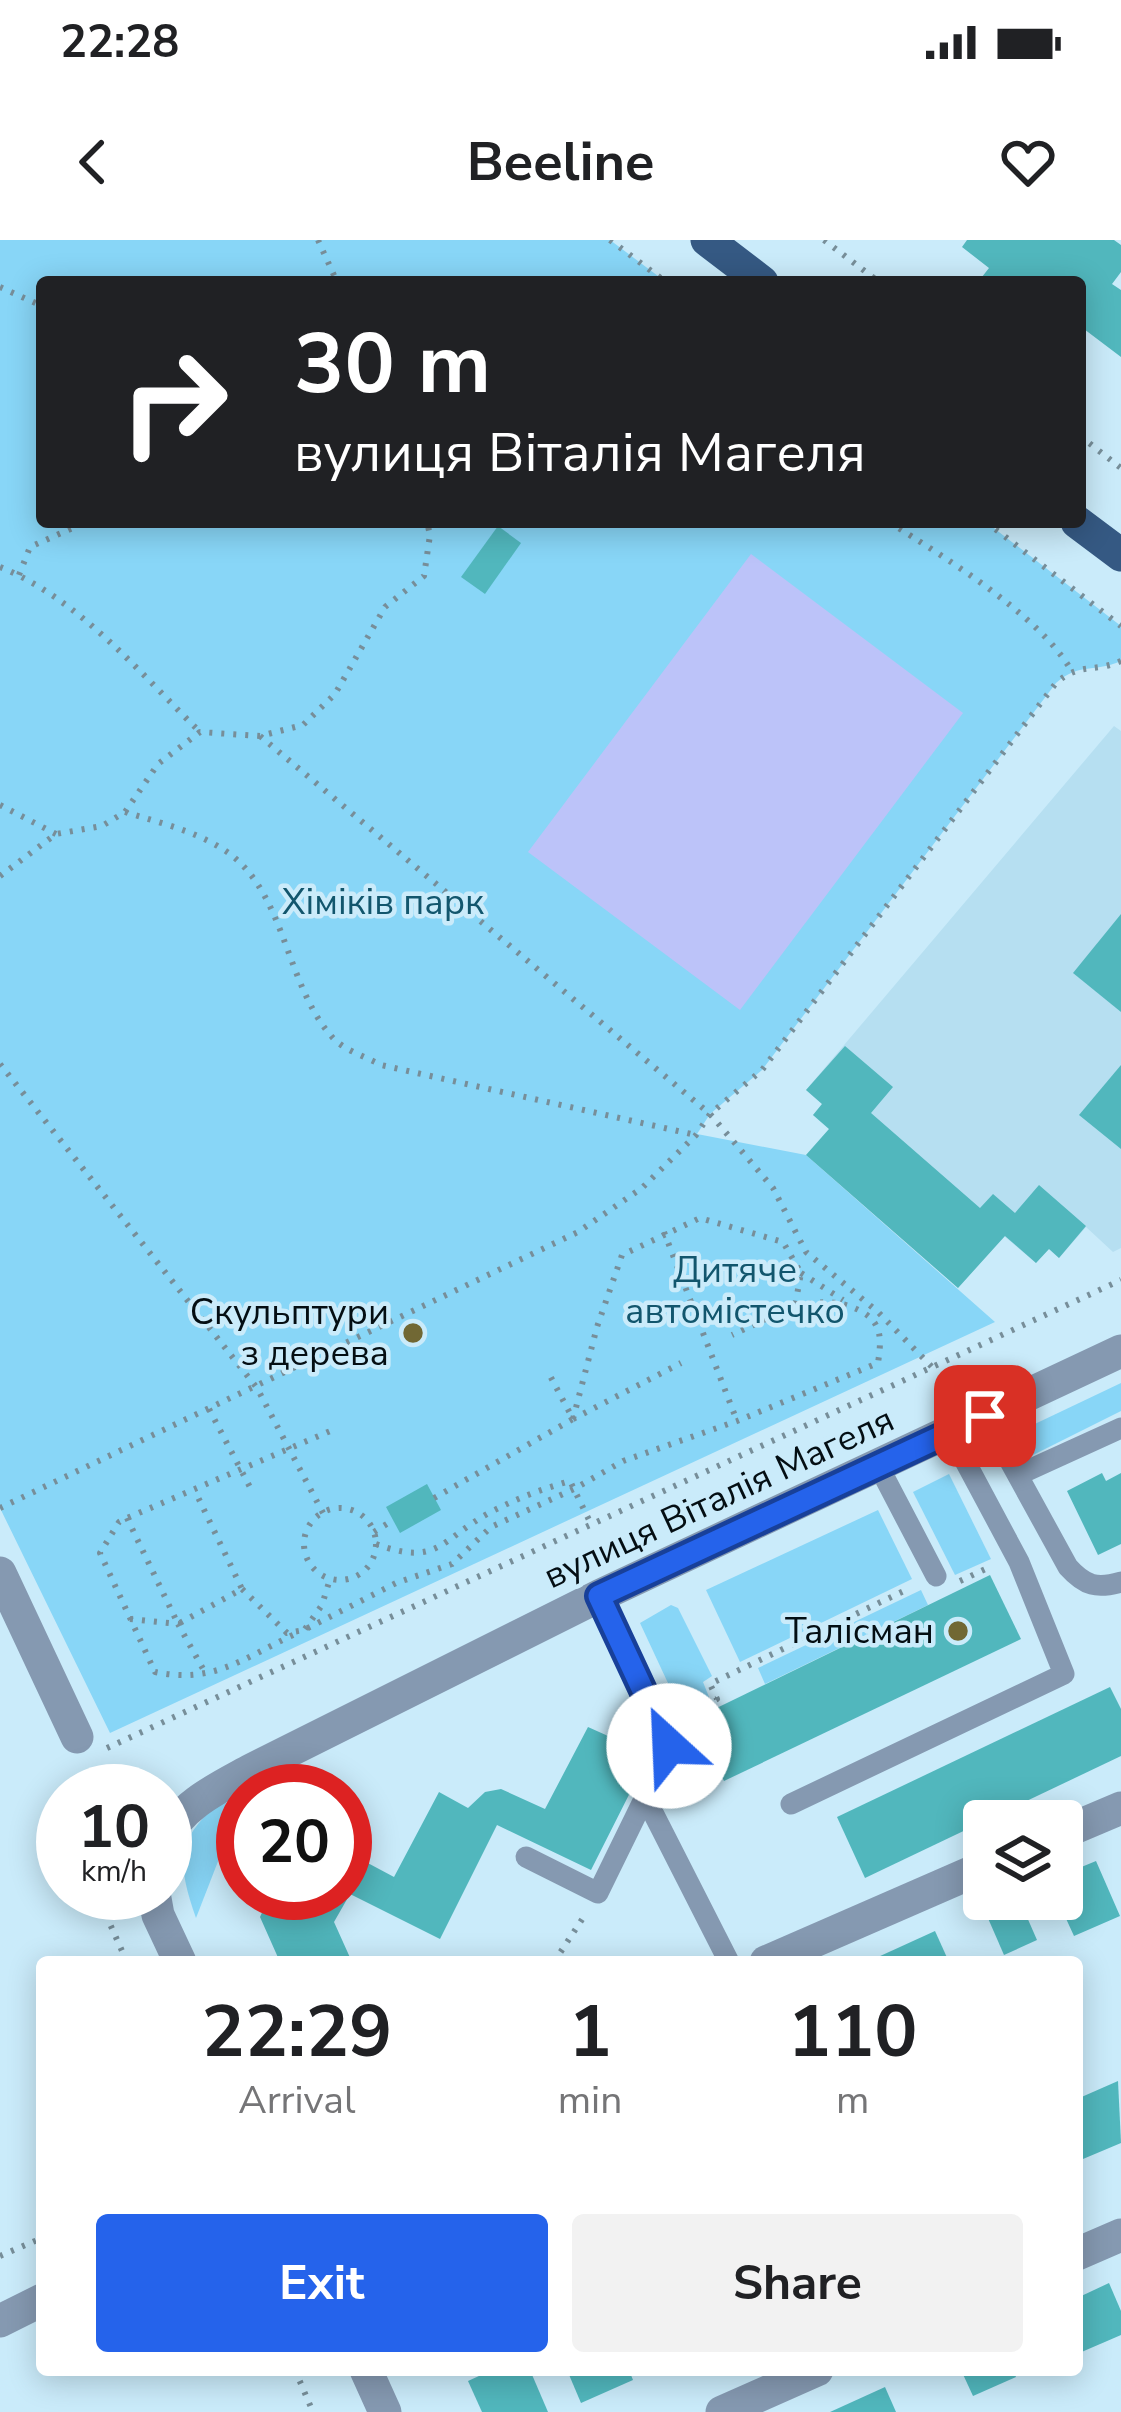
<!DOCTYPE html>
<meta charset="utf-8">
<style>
:root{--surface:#fff;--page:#f2f2f2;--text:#202124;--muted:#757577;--accent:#2563eb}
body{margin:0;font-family:"Nunito Sans",sans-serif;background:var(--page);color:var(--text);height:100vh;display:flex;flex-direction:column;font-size:45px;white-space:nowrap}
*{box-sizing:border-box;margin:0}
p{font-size:39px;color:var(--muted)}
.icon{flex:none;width:66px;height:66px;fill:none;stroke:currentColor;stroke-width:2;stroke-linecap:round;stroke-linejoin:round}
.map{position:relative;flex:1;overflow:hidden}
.details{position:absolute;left:36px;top:1716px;width:1047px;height:420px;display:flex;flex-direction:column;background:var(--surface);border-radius:12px;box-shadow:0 6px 30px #0003}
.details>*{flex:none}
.top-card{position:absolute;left:36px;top:36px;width:1050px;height:252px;border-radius:12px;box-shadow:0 6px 30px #0003;background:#202124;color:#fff;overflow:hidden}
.buttons{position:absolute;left:963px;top:1560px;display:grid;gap:24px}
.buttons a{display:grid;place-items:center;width:120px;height:120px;border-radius:12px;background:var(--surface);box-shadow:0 6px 30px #0003;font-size:60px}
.speed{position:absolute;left:36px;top:1524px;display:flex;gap:24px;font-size:60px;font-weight:700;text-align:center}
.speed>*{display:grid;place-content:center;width:156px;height:156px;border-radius:50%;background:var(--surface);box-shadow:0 6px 30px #0003;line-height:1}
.speed small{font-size:30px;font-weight:400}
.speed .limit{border:18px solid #d22;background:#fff;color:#111}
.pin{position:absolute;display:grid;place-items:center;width:102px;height:102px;color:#fff;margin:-51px;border-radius:24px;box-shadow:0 6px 18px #0006}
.me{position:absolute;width:132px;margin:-66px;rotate:335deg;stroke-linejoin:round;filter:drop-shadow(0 0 9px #0008)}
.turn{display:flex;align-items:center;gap:42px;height:252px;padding:0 60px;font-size:54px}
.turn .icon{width:156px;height:156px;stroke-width:2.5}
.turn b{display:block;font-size:84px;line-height:102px}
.eta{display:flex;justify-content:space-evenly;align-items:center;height:204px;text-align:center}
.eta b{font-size:72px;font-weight:700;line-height:84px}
.button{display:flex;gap:24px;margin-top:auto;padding:24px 60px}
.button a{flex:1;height:138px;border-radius:12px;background:var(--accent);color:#fff;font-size:48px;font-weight:700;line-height:138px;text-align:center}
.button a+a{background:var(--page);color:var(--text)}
.status{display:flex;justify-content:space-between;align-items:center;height:84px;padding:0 60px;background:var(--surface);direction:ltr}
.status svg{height:33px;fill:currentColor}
header{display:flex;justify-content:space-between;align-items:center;height:156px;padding:0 60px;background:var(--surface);font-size:54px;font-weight:700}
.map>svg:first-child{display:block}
.built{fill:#b6dff1}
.green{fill:#88d6f7}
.water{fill:#bcc3f9}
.building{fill:#51b7bd}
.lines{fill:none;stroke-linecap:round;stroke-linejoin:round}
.path{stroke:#778e99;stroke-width:6;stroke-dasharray:3 9;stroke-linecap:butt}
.service{stroke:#8599b1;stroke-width:21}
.minor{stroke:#8599b1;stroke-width:33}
.primary{stroke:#355983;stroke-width:33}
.route-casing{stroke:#184099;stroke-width:30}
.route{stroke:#2563eb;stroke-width:21}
.poi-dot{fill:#716834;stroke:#caebfa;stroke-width:4.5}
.labels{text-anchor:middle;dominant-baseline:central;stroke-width:9;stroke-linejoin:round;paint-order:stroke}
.park-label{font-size:36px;fill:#12566d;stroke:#caebfa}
.poi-label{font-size:36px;fill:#040e13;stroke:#caebfa;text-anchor:end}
.street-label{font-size:36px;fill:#040e13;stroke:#caebfa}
</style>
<div class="status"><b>22:28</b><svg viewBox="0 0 49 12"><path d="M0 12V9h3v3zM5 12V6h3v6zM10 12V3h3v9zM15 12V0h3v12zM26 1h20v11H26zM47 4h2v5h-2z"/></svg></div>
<header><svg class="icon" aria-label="back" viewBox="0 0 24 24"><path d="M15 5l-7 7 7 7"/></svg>Beeline<svg class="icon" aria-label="heart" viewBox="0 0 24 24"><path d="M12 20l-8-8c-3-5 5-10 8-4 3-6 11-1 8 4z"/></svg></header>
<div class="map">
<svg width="1121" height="2172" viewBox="0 0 1121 2172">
<rect width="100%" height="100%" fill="#caebfa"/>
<path class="built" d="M1114 486 1121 491V1008L1113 1012 1086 987 1059 1018 1049 1009 1036 1023 1004 996 958 1048 806 915 829 889 813 875 822 864 806 850Z"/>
<g class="green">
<path d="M0 0H610L666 42H42V282H986L1121 386V421C1094 433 1080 422 1056 443L762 830 710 874 697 894 806 915 995 1082 110 1493 0 1268Z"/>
<path d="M1121 1143V1171L1031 1216 1018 1192Z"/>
<path d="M949 1234 991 1319 955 1335 913 1252Z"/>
<path d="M878 1270 912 1339 740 1422 706 1350Z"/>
<path d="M921 1350 928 1365 765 1444 758 1428Z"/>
<path d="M671 1365 678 1368 712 1436 703 1442 709 1457 681 1471 640 1383Z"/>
<path d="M223 1561 238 1570 196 1678C177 1624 175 1597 223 1561Z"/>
</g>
<path class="water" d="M751 314 963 473 740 770 528 612Z"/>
<g class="building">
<path d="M967 0H1114L1121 5V32L1112 44 1121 50V117L1080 86V42H978L989 28 962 7Z"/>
<path d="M498 286 521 303 485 354 461 337Z"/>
<path d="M1121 674V772L1073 733Z"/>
<path d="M845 806 893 847 871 873 980 968 993 954 1015 973 1039 945 1086 986 1059 1018 1049 1009 1036 1023 1005 996 958 1048 806 915 829 889 813 875 822 864 806 850Z"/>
<path d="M1121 825V909L1079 875Z"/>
<path d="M1102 1233 1106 1241 1121 1233V1304L1098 1315 1067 1251Z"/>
<path d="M427 1244 441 1270 400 1293 386 1267Z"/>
<path d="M990 1335 1021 1399 724 1541 694 1479Z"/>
<path d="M1110 1447 1121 1469V1516L865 1638 837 1577Z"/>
<path d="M626 1486 651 1499 643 1514 648 1517 591 1630 497 1585 440 1699 350 1654 334 1682 352 1722H280L260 1677 271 1653H345V1617L364 1621 394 1637 439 1552 468 1568 485 1552 501 1549 545 1569 588 1487 617 1500Z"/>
<path d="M1096 1621 1120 1676 1074 1696 1057 1659H1062V1635Z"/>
<path d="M1006 1659H1019L1037 1700 1004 1715 984 1669Z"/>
<path d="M935 1691 949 1722H880L878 1717Z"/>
<path d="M1118 1841 1121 1903 1083 1919 1077 1906V1859Z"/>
<path d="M1109 2043 1121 2071V2095L1077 2114V2058Z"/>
<path d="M492 2130H530L548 2172H482L468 2141Z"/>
<path d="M567 2130H629L633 2140 581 2163Z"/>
<path d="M961 2130H1013L1016 2137 973 2156Z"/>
<path d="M885 2147 896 2172H830Z"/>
</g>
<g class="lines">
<g class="path">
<path d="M318 0 337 42"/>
<path d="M610 0 666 42"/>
<path d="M824 0 879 42"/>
<path d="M0 47 42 66"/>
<path d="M1080 196 1121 228"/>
<path d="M889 282C944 317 1039 375 1071 430"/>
<path d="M986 282 1121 386"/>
<path d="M0 327C79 359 140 433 200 492"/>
<path d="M19 335 30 307 86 282"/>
<path d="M260 496 710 874 773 948 806 1012 878 1072 934 1129"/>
<path d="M0 565 56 594"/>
<path d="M125 572C157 582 192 590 221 608 287 648 283 743 333 798 344 810 366 817 381 825L696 895"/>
<path d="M0 636 56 594 102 586 125 572 158 524 200 492 260 496 303 485 335 454 385 367 424 336 430 295 427 282"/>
<path d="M0 824 257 1148 323 1273"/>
<path d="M664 992 737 1181"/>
<path d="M801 1033 843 1060"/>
<path d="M209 1169 252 1251"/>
<path d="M573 1179 597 1087 622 1015 700 978 783 1002 801 1033 795 1066"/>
<path d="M573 1179 681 1123"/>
<path d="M434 1258 573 1179 547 1130"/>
<path d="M0 1268 578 992 642 948 696 895 710 874 762 830 1056 443C1080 422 1094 433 1121 421"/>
<circle cx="340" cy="1304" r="36"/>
<path d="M127 1278 178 1384 242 1349 195 1251"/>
<path d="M374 1292 393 1280"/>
<path d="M376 1304C438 1327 440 1300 489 1273 515 1259 542 1249 570 1241L592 1286"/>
<path d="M960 1341 992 1326"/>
<path d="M242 1349 287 1393 304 1390 396 1343 452 1324 491 1287 574 1249 623 1221 737 1181 878 1123C881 1102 883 1085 864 1073 820 1046 774 1076 732 1095"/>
<path d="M130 1379 178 1384 207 1436"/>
<path d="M305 1389 322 1365 330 1339"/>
<path d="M293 1395C242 1419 213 1444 155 1432L100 1313 119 1282 127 1278 335 1189"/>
<path d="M684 1476 717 1459 710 1444 910 1348"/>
<path d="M107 1508 1121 1040"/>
<path d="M80 1551 85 1528"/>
<path d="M96 1653 127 1722"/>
<path d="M554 1722 585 1675"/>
<path d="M0 2016 42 1998"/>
<path d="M295 2130 313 2172"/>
</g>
<g class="service">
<path d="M985 1176 1068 1327C1085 1346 1097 1349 1121 1342"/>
<path d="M879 1227 936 1336"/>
<path d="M1018 1235 1121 1188"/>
<path d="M599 1356 669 1506 645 1557 729 1722"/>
<path d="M791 1564 1064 1434 1019 1322 950 1193"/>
<path d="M526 1617 598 1653 645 1557"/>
</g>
<g class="minor">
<path d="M0 1333 77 1497"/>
<path d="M1062 1593 1121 1568"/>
<path d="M165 1600C179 1566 220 1547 251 1530L599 1356 1121 1111"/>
<path d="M154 1653 158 1675 180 1722"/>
<path d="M766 1722 984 1627"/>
<path d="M1077 2014 1121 1995"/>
<path d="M0 2081 42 2060"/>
<path d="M366 2130 385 2172"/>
<path d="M722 2172 817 2130"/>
</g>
<g class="primary">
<path d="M707 0 762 42"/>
<path d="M1077 282 1121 315"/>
</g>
</g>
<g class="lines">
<defs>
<path id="route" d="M669 1506 599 1356 985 1176"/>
</defs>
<use href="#route" class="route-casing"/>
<use href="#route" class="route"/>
</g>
<g class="poi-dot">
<circle cx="413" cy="1093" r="12"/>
<circle cx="958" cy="1391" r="12"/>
</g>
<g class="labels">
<g class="park-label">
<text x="383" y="662">Хіміків парк</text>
<text x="735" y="1030">Дитяче<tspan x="735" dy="41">автомістечко</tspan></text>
</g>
<g class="poi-label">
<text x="389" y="1072">Скульптури<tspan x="389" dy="41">з дерева</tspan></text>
<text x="934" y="1391">Талісман</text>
</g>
<g class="street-label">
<text transform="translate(719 1258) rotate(-25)">вулиця Віталія Магеля</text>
</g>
</g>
</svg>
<div class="buttons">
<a><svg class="icon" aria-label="layers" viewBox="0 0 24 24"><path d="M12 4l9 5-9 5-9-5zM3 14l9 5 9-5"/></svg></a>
</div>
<div class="speed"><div>10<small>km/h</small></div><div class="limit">20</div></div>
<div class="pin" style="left:985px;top:1176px;background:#d93025"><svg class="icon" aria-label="arrive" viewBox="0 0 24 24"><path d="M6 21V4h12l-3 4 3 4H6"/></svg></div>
<svg class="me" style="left:669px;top:1506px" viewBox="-20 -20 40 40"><circle r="19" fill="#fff"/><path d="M0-13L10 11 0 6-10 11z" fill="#2563eb"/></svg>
<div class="top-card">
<div class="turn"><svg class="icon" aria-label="right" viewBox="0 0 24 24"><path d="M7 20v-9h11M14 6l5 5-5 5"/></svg><div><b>30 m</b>вулиця Віталія Магеля</div></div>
</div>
<section class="details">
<div class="eta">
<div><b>22:29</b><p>Arrival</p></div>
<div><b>1</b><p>min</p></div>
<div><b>110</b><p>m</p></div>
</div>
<div class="button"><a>Exit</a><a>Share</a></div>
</section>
</div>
